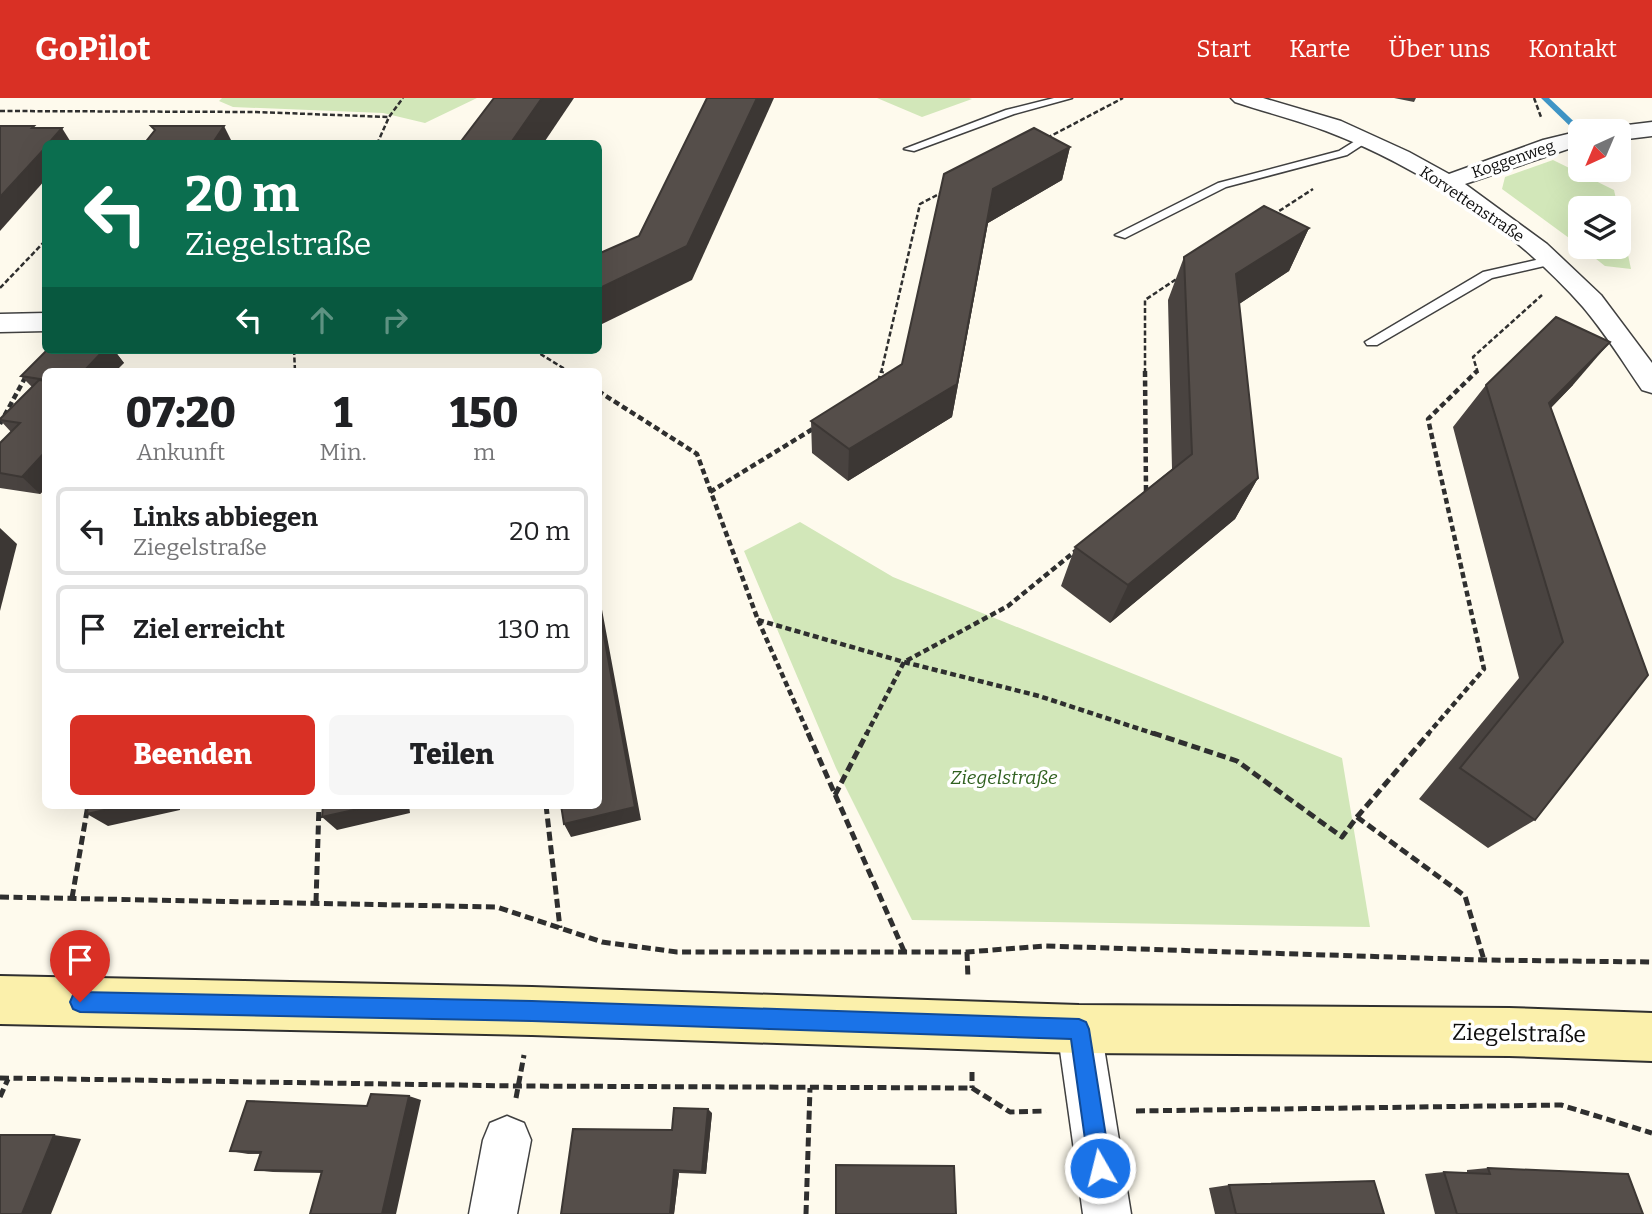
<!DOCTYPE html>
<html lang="de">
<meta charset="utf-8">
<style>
:root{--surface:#fff;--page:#f6f6f6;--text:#202124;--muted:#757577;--line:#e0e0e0;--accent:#d93025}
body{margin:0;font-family:Bitter,serif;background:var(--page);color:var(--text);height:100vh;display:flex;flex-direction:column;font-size:26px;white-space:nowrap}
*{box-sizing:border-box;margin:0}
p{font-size:23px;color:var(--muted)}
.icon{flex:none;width:38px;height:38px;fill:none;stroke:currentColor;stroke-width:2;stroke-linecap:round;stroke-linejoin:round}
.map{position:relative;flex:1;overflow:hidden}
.sheet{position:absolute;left:42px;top:270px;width:560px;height:441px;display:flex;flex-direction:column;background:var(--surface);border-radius:10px;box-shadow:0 7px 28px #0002}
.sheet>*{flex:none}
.top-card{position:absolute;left:42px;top:42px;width:560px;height:214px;border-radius:10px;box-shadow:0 7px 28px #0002;background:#0b6e4f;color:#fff;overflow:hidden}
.needle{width:46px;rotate:224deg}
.controls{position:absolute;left:1568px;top:21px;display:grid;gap:14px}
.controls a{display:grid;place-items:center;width:63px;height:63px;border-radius:10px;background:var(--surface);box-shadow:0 7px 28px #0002;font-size:35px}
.pin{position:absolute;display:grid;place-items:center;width:60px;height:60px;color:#fff;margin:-72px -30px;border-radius:50% 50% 50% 0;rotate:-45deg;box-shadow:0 0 7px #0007}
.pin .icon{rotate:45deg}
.me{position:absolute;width:77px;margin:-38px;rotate:352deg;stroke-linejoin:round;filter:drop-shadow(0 0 5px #0008)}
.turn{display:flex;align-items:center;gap:24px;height:147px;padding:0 28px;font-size:32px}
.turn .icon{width:91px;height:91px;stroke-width:2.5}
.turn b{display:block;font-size:49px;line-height:60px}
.lanes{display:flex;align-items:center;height:66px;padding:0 28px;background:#0003;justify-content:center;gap:35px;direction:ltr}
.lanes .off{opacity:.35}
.eta{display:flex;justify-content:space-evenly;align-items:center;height:119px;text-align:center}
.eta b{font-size:42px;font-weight:800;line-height:49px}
.button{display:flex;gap:14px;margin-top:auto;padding:14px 28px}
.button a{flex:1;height:80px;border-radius:10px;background:var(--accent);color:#fff;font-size:28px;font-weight:800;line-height:80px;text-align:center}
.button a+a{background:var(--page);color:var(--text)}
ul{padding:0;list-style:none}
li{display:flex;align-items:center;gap:21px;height:88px;margin:0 14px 10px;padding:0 14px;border:4px solid var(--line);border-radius:10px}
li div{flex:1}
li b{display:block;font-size:26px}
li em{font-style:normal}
header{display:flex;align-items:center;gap:42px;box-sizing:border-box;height:98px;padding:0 35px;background:var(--accent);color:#fff}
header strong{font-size:33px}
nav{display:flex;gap:38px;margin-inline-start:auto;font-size:24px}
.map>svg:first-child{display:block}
.green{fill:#d2e7b9}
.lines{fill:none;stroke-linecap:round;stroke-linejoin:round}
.stream{fill:#3f95c6;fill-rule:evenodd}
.service-casing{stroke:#404040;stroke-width:3}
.minor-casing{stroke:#404040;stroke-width:3}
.secondary-casing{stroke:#2f2f2f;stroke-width:4}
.path-far2{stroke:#2f2f2f;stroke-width:2.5;stroke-dasharray:5 2.5;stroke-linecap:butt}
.path-far1{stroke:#2f2f2f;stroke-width:4.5;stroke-dasharray:6 3.5;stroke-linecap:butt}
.path{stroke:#2f2f2f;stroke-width:5;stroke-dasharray:9 4.5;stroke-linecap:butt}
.service{fill:#fff;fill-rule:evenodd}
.minor{fill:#fff;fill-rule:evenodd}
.secondary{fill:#fbf0ab;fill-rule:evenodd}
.wall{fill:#494340}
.shaded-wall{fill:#3c3734}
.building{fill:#554e4a;stroke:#3c3734;stroke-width:2}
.route{fill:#1a73e8;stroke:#114b97;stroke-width:2}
.labels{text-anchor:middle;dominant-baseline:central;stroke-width:7;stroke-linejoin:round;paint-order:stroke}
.far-street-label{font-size:16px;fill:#0d0d0d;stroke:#fff}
.park-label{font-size:19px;font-style:italic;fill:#306120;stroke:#fff}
.near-street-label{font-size:23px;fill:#0d0d0d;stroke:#fff}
</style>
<header>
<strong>GoPilot</strong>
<nav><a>Start</a><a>Karte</a><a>Über uns</a><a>Kontakt</a></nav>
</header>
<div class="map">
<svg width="1652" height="1116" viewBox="0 0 1652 1116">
<rect width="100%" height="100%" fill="#fefaed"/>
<g class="green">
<path d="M222 0H477L425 25 383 15 233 9 219 3Z"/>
<path d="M877 0H969L972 1 922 19Z"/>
<path d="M1553 62 1614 92 1618 110H1580V148L1502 91 1505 79Z"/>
<path d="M1619 114 1631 171 1605 168 1581 149H1619Z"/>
<path d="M800 424 893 479 1342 660 1370 829 912 822 836 670 744 453Z"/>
</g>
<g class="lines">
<path class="stream" d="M1541 0H1549L1584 33 1577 35Z"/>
<defs>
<g id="service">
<path d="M1054 0H1072L1014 16 914 53 904 51 1006 12Z"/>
<path d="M1360 40 1370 42 1347 57 1226 89 1125 140 1115 137 1218 85 1339 53Z"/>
<path d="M1549 159 1553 160V166L1492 180 1377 247H1367L1365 244 1483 174Z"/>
</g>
<g id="minor">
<path d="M1231 0H1263L1341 23 1409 54 1449 76 1543 42 1580 33V47L1465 86 1547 146 1601 197 1652 265V295L1642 292C1623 264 1605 235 1583 209 1516 133 1421 69 1326 33 1296 22 1265 14 1235 4Z"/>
<path d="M1652 24V38L1619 42V33H1609L1619 28Z"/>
<path d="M46 215V233L0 234V216Z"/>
<path d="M1079 909 1095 915 1101 931 1131 1116H1083L1057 931 1063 915Z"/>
<path d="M507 1018 524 1025 531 1042 517 1116H469L483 1042 490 1025Z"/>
</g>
<path id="secondary" d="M0 878 532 889 1079 907 1509 910 1652 915V963L1509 958 1079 955 532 937 0 926Z"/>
</defs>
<use href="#service" class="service-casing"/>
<use href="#minor" class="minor-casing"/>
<use href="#secondary" class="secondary-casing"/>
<g class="path-far2">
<path d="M1534 0 1541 19"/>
<path d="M0 13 256 14 389 19"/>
<path d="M1047 40 1123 0"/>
<path d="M377 46 389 19 403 0"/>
<path d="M1273 117 1313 91"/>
<path d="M0 190 46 142"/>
<path d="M294 252 295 273"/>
<path d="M534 252 568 273"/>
<path d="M881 275 920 106 943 94"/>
<path d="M1145 275V202L1178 180"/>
<path d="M1478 275 1473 259 1542 197"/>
</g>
<g class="path-far1">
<path d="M1145 273 1146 394"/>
<path d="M879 284 882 273"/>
<path d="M598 293 697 356 758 522 809 637"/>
<path d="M0 326 26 278"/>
<path d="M710 394 816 329"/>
<path d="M758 522 904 564 1039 598 1158 637"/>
<path d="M866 637 904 564 1008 508 1078 451"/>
<path d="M1427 637 1484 571 1428 321 1477 273"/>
</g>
<g class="path">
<path d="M808 635 904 853"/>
<path d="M1153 635 1237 663 1342 739 1357 719 1465 798 1484 862"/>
<path d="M835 697 867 635"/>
<path d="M546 707 560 830"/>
<path d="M1357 719 1429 635"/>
<path d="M0 799 497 809 602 844 677 854H967L1045 848 1484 862 1652 864"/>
<path d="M72 800 88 707"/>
<path d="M316 804 319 707"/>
<path d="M967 854 968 881"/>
<path d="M972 974V990"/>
<path d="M0 980 518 988 972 990 1010 1014 1046 1013"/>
<path d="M0 999 8 981"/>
<path d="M516 1000 524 957"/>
<path d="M1136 1013 1561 1007 1652 1035"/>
<path d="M806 1116 810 990"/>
</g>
<use href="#service" class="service"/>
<use href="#minor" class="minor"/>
<use href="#secondary" class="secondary"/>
</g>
<g class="wall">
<path d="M1394 0H1416L1414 4Z"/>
<path d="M1070 49 1062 82 988 125 952 319 848 383 812 355 811 323 902 266 944 76Z"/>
<path d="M1309 130 1289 173 1239 206 1258 380 1235 421 1110 525 1061 488 1075 449 1172 371 1168 202 1184 159Z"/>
<path d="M47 252H114L124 265 46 273V390L40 396 0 390V345L11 334 0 322V321L32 289 21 278Z"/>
<path d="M1486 287H1573L1551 310 1648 577 1535 722 1488 750 1419 701 1519 580 1453 329Z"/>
<path d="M421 1002 321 1075 273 1074 255 1072 261 1056H248L230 1053 367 1008Z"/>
<path d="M712 1015 706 1076 679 1075 674 1116 672 1032Z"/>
<path d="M1488 1070 1643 1116H1435L1425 1076 1444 1074 1467 1075V1072Z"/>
<path d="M1229 1087 1384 1116H1215L1209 1090Z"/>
</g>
<g class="shaded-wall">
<path d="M542 0H574L543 46H510Z"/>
<path d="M757 0H774L692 182 598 228V191Z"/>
<path d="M224 28 233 46H212Z"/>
<path d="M62 30 72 46H48Z"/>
<path d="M46 49V81L0 133V99Z"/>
<path d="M1070 49 1062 82 988 125 952 319 848 383 849 351 957 286 993 91Z"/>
<path d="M1309 130 1289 173 1218 220 1236 176Z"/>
<path d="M1610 244 1573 287 1513 348 1549 305Z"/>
<path d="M104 252H114L124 265 116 273H84Z"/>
<path d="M46 353V390L40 396 22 379Z"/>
<path d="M1258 380 1235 421 1110 525 1128 487Z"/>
<path d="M0 430 17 446 0 513Z"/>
<path d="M598 490 641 722 571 739 564 726 598 505Z"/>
<path d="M126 707H180V712L108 728 87 716Z"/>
<path d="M376 707H409L410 715 337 732 322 719Z"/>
<path d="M409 998 421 1002 396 1116H382Z"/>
<path d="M708 1011 712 1015 706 1076 702 1074Z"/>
<path d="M54 1037 81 1041 51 1116H22Z"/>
<path d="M674 1072 679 1075 674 1116H670Z"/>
</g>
<g class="building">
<path d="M494 0H542L510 46H459Z"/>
<path d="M707 0H757L687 148 598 191V156L639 138Z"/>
<path d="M0 28H34L32 30H62L48 46H46V49L0 99Z"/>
<path d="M151 28H224L212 46H144L155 32Z"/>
<path d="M1034 30 1070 49 993 91 957 286 849 351 811 323 902 266 944 76Z"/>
<path d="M1264 108 1309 130 1236 176 1258 380 1128 487 1075 449 1192 356 1184 159Z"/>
<path d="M1556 219 1610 244 1549 305 1648 577 1535 722 1460 670 1563 544 1486 287Z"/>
<path d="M47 252H104L84 273H46V282L21 278Z"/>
<path d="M39 282 46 283V353L22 379 0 375V345L20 325 0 322V321Z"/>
<path d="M598 505 635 709 564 726 561 707H598Z"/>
<path d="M88 707H126L87 716Z"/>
<path d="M323 707H376L322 719Z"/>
<path d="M371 996 409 998 382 1116H310L322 1073 255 1072 261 1054 230 1053 247 1003 367 1008Z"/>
<path d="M674 1010 708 1011 702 1074 674 1072 670 1116H561L573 1031 672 1032Z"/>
<path d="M0 1037H54L22 1116H0Z"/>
<path d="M836 1067 954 1068 956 1116H836Z"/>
<path d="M1488 1070 1628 1076 1643 1116H1457L1444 1074 1490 1076Z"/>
<path d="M1374 1083 1384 1116H1236L1229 1087Z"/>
</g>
<path class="route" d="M80 894 532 903 1079 921 1086 924 1089 931 1111 1070 1107 1077 1100 1081 1092 1077 1089 1070 1071 941 532 923 80 914 73 911 70 904 73 897Z"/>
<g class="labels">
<g class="far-street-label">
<text transform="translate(1513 61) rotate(-19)">Koggenweg</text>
<text transform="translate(1472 106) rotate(34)">Korvettenstraße</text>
</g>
<g class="park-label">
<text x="1004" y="679">Ziegelstraße</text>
</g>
<g class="near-street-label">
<text transform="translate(1519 935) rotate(1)">Ziegelstraße</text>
</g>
</g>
</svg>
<div class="controls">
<a><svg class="needle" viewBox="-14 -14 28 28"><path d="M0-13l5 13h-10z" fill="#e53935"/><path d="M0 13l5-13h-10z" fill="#757577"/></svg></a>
<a><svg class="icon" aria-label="layers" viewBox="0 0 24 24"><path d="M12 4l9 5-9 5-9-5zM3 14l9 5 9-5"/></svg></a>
</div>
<div class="pin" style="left:80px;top:904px;background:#d93025"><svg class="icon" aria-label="arrive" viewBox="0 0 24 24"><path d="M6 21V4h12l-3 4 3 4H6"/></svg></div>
<svg class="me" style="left:1100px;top:1070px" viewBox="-20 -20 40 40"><circle r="17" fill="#1a73e8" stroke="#fff" stroke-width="3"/><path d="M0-11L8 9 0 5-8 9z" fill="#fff"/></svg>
<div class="top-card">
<div class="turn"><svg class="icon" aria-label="left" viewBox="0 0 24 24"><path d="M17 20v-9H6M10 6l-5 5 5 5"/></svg><div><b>20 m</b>Ziegelstraße</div></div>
<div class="lanes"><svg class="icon" aria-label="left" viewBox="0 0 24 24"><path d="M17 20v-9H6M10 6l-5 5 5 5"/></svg><svg class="icon off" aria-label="ahead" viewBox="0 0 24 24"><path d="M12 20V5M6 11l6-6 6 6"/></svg><svg class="icon off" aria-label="right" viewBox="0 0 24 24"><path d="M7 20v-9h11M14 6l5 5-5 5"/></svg></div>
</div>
<section class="sheet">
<div class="eta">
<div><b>07:20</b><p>Ankunft</p></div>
<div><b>1</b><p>Min.</p></div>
<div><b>150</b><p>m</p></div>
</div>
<ul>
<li><svg class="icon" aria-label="left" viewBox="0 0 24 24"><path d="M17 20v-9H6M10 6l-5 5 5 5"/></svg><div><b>Links abbiegen</b><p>Ziegelstraße</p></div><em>20 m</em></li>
<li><svg class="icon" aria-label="arrive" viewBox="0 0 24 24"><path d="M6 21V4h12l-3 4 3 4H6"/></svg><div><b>Ziel erreicht</b></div><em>130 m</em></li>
</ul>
<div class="button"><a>Beenden</a><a>Teilen</a></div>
</section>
</div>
